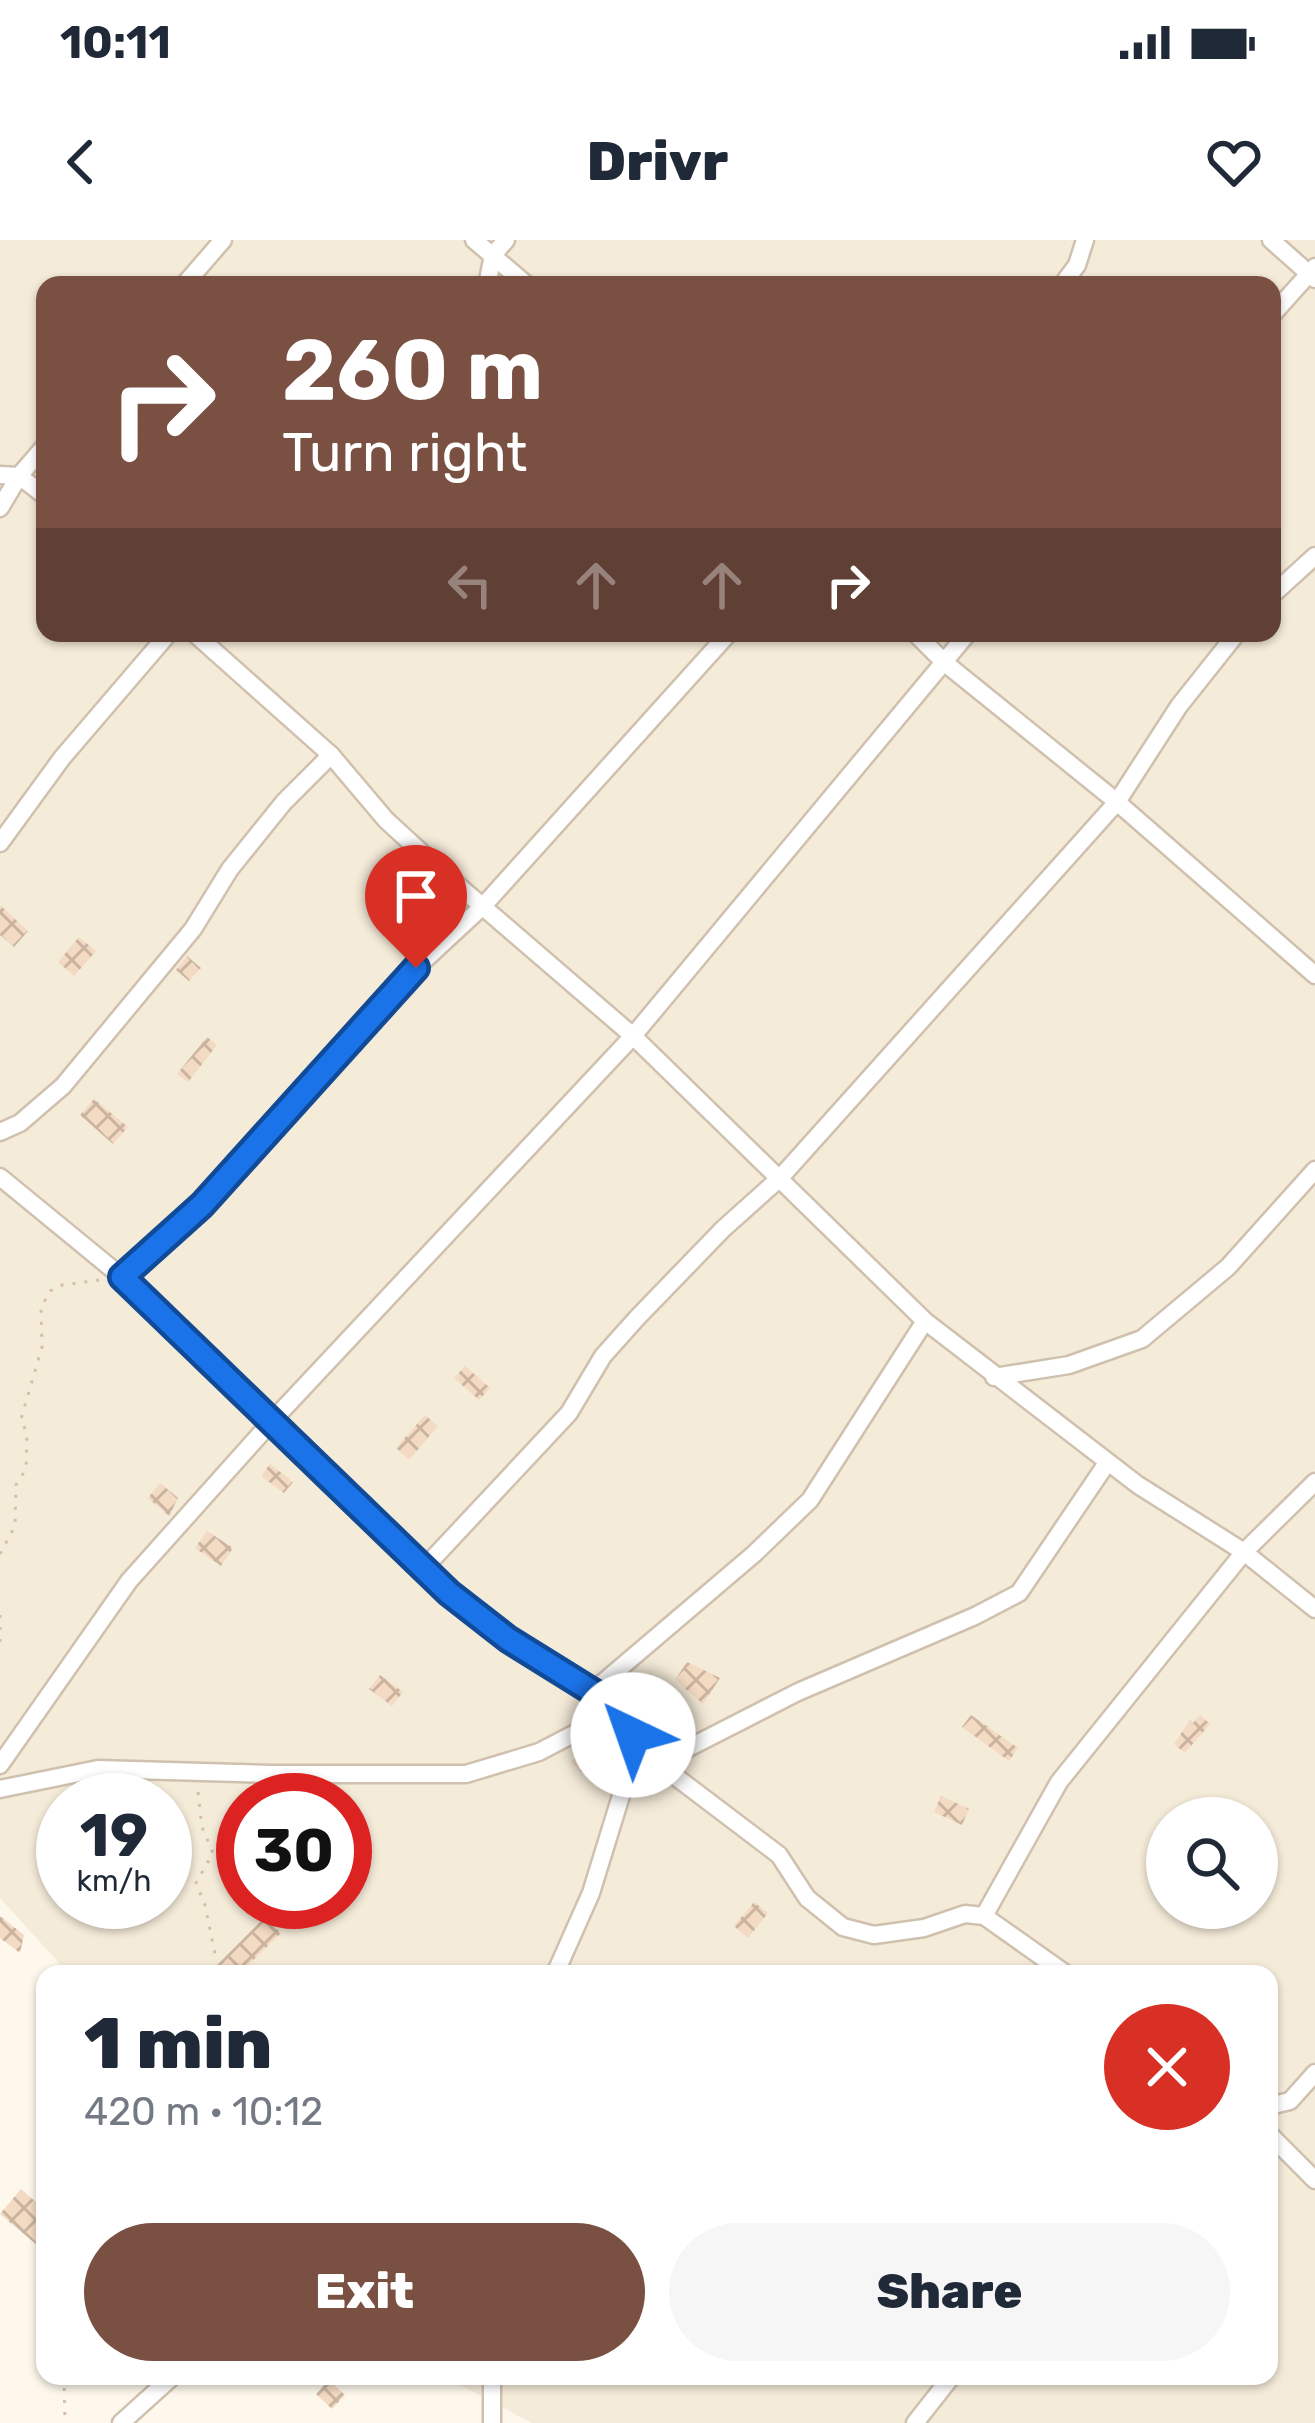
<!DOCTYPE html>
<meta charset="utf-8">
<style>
:root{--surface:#fff;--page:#f6f6f7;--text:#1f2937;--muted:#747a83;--accent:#795042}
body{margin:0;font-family:Rubik,sans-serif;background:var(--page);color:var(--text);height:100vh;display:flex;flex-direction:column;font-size:45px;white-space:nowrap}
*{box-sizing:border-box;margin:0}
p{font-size:39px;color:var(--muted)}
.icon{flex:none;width:66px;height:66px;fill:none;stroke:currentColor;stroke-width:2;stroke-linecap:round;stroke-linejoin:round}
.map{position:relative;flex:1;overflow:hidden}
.drawer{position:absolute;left:36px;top:1725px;width:1242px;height:420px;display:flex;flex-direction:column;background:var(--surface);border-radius:24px;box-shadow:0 3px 9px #0004}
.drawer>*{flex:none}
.guide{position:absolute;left:36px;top:36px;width:1245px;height:366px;border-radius:24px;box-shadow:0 3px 9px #0004;background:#795042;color:#fff;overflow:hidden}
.controls{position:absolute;left:1146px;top:1557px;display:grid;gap:24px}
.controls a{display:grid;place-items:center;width:132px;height:132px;border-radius:50%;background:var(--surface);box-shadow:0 3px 9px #0004;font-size:60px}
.speed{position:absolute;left:36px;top:1533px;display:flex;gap:24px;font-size:60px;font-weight:700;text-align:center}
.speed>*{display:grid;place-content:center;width:156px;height:156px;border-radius:50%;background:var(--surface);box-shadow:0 3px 9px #0004;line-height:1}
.speed small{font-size:30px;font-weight:400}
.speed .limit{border:18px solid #d22;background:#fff;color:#111}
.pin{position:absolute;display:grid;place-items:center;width:102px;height:102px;color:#fff;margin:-123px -51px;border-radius:50% 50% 50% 0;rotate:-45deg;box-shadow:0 0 12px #0007}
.pin .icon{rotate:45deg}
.me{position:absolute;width:132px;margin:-66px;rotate:318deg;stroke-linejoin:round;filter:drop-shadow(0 0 9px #0008)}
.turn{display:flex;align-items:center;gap:42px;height:252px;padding:0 48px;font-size:54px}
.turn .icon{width:156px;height:156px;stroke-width:2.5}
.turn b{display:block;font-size:84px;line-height:102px}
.lanes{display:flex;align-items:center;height:114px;padding:0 48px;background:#0003;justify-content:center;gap:60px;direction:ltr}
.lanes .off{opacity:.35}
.round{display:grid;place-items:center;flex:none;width:126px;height:126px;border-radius:63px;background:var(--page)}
.overview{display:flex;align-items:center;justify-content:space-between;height:204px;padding:0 48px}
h1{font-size:72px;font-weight:800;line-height:90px}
.cta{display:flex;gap:24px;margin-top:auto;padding:24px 48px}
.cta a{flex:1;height:138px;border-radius:72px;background:var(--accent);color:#fff;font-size:48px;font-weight:800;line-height:138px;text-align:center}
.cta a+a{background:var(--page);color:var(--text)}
.status{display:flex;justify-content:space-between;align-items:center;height:84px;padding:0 60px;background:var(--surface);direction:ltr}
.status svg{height:33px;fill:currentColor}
header{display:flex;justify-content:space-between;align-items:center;height:156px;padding:0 48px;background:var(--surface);font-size:54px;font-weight:800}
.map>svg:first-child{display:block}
.residential{fill:#f5ebd9;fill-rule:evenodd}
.building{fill:url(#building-cross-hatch)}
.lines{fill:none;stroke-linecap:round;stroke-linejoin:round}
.minor-casing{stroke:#d0c1af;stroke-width:21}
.path{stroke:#d9bea4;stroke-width:3;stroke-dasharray:3 9;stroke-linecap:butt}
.minor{stroke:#fff;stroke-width:16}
.route-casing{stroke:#114b97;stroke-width:30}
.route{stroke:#1a73e8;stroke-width:21}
</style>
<div class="status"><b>10:11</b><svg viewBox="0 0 49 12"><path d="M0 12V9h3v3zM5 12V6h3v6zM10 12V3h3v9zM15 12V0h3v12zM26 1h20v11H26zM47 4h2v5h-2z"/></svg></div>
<header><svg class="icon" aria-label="back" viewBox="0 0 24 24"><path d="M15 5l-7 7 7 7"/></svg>Drivr<svg class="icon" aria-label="heart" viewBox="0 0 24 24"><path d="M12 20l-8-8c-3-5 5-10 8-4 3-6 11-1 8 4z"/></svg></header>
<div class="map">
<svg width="1315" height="2183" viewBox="0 0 1315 2183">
<defs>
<pattern id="building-cross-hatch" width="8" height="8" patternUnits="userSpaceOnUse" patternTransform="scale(3)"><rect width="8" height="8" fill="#f3dac2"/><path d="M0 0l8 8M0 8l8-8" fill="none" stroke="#cab4a0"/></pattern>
</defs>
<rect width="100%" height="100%" fill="#fdf8eb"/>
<path class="residential" d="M0 0H1315V2183H532L443 2136H1269V1734H69L0 1658ZM45 45H1272V393H45ZM63 1560H165V1662H63ZM243 1560H345V1662H243ZM1167 1578H1257V1668H1167Z"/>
<g class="building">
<path d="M0 665 28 691 14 707 0 695Z"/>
<path d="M79 697 96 711 74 736 58 722Z"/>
<path d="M187 716 201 728 189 741 176 730Z"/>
<path d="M207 797 217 805 188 842 177 834Z"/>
<path d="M94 859 128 887 113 904 80 875Z"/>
<path d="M465 1126 490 1148 479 1160 454 1138Z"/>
<path d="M425 1175 438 1186 409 1220 396 1208Z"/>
<path d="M270 1224 293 1242 284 1253 261 1236Z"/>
<path d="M160 1243 178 1258 169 1276 148 1258Z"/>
<path d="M207 1291 233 1308 221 1326 195 1308Z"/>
<path d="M687 1422 720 1438 703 1464 675 1440Z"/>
<path d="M380 1435 403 1452 392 1466 369 1449Z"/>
<path d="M971 1475 1018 1508 1009 1521 962 1487Z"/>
<path d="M1200 1475 1210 1484 1185 1513 1174 1504 1190 1480 1193 1483Z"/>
<path d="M588 1503 601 1515 584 1534 571 1522Z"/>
<path d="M95 1543 115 1560H78Z"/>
<path d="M941 1556 969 1569 962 1585 934 1572Z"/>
<path d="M280 1662H297L275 1687 281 1693 239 1734H221L217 1725Z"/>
<path d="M754 1662 768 1673 748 1698 734 1686Z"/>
<path d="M0 1676 24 1695 20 1713 0 1698Z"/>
<path d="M21 1949 45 1970V1995L37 2005 0 1974Z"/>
<path d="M329 2140 345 2155 332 2169 316 2154Z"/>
</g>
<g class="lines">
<defs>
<g id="minor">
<path d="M474 0 527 45"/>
<path d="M1271 0 1315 39"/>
<path d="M184 45 223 0"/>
<path d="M487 45 493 15 506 0"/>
<path d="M1062 45 1077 25 1085 0"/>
<path d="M1272 75 1315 27"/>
<path d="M0 235 19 236 45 256"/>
<path d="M0 268 19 236 45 206"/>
<path d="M1272 355 1315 316"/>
<path d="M194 393 331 515 386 580 446 635 633 796 925 1081 1138 1245 1244 1312 1315 1369"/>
<path d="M915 393 945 423 1117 562 1315 735"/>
<path d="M0 603 62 518 169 393"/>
<path d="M0 892 20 883 63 846 193 689 230 629 284 562 331 515"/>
<path d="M0 937 122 1037 480 1379 618 1468 632 1487 636 1507 591 1653 555 1734"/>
<path d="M122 1037 201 965 416 728 484 665 729 393"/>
<path d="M994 1137 1069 1125 1142 1099 1228 1027 1315 930"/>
<path d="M425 1327 569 1173 603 1116 637 1078 723 989 780 938 1117 562 1179 466 1237 393"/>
<path d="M593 1451 754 1314 810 1260 925 1081"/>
<path d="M651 1518 779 1615 807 1658 843 1687 874 1695 924 1688 965 1674 984 1676 1066 1734"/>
<path d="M659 1523 798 1452 975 1376 1019 1353 1107 1223"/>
<path d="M0 1525 129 1341 273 1180 633 796 968 393"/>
<path d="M0 1549 98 1529 271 1534H466L539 1512 585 1488 633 1495"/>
<path d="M984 1676 1059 1542 1244 1312 1315 1242"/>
<path d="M1269 1866 1290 1861 1315 1833"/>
<path d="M1269 1894 1315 1940"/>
<path d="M492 2136V2183"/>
<path d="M121 2183 173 2136"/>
<path d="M915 2183 952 2136"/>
</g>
</defs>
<use href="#minor" class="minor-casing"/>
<g class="path">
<path d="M0 1314 15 1286 16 1245 26 1229 27 1194 21 1179 42 1107 41 1068 50 1051 62 1045 100 1040"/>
<path d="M0 1375V1403"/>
<path d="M198 1552 202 1587 213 1613 196 1643 205 1665 216 1719"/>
<path d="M64 2136 65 2183"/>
</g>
<use href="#minor" class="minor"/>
</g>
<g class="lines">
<defs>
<path id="route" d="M416 728 202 965 122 1037 449 1353 508 1399 619 1468 633 1495"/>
</defs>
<use href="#route" class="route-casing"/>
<use href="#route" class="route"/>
</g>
</svg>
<div class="controls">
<a><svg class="icon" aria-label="search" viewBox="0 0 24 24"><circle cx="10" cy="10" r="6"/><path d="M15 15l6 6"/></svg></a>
</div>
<div class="speed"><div>19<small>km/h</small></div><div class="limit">30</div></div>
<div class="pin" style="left:416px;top:728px;background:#d93025"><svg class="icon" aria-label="arrive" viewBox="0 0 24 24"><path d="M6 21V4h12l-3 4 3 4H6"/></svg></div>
<svg class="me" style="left:633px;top:1495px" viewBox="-20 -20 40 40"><circle r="19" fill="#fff"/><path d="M0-13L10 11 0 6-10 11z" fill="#1a73e8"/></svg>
<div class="guide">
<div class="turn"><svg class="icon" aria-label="right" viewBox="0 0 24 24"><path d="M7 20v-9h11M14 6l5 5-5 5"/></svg><div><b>260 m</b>Turn right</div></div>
<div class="lanes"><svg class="icon off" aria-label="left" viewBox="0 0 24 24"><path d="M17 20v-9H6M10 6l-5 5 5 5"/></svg><svg class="icon off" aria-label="ahead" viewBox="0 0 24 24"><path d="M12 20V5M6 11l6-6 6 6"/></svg><svg class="icon off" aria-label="ahead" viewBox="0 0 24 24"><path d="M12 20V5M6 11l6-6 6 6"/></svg><svg class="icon" aria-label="right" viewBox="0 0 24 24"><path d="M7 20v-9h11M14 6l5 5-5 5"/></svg></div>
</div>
<section class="drawer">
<div class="overview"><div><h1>1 min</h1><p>420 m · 10:12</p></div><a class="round" style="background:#d93025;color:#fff"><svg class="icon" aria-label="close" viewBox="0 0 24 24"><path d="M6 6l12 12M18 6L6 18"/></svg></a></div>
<div class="cta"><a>Exit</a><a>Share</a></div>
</section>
</div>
